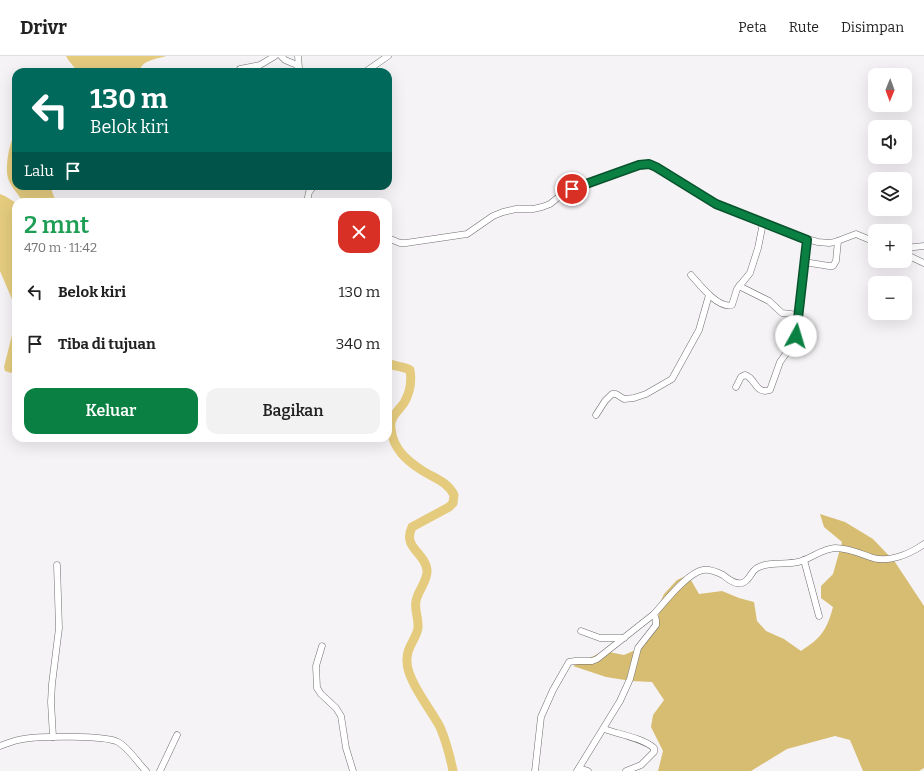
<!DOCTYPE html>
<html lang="id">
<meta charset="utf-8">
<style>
:root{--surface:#fff;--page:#f2f2f2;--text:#222;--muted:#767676;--line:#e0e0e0;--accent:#0b8043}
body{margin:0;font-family:Bitter,serif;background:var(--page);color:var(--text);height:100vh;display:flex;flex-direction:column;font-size:15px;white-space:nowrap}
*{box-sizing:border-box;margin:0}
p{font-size:13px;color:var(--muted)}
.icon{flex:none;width:22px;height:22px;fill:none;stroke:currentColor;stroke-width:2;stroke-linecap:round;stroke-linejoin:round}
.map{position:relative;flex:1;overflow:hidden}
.details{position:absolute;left:12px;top:142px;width:380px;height:244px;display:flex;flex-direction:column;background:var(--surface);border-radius:12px;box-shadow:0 4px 16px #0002}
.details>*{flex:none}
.top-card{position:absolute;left:12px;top:12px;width:380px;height:122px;border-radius:12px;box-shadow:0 4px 16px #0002;background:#00695c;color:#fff;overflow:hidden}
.needle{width:26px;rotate:181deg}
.controls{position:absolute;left:868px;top:12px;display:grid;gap:8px}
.controls a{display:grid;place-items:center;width:44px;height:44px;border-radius:8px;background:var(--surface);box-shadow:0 4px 16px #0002;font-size:20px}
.pin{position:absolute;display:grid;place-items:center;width:34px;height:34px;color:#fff;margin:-17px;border:2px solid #fff;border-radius:50%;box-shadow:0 1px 4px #0007}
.me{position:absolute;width:44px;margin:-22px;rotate:6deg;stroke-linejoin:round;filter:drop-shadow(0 0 3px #0008)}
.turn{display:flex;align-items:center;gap:14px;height:84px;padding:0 12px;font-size:18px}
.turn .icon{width:52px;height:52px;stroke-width:2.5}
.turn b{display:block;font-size:28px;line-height:34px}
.then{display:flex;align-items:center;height:38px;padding:0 12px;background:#0003;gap:8px;font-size:15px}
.round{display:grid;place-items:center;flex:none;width:42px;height:42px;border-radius:12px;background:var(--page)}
.head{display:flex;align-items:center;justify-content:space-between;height:68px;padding:0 12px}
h1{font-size:24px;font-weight:600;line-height:30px;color:#1e9e55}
.action{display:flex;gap:8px;margin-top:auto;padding:8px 12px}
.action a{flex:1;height:46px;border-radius:12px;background:var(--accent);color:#fff;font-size:16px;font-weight:600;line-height:46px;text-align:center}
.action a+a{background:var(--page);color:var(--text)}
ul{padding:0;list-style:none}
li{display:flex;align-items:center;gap:12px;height:52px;padding:0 12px}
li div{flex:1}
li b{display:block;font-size:15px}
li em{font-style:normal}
header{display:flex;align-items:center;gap:24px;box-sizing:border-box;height:56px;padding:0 20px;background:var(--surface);border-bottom:1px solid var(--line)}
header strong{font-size:19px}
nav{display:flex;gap:22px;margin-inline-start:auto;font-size:14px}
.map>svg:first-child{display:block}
.forest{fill:#d7bd71}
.water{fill:#e4cb7e}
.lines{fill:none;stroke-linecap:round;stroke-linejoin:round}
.river{stroke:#e4cb7e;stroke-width:9}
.street-casing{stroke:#716e72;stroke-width:7}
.street{stroke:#fff;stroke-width:6}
.route-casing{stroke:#07532c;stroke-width:10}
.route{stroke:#0b8043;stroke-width:7}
</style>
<header>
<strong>Drivr</strong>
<nav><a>Peta</a><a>Rute</a><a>Disimpan</a></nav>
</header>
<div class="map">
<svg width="924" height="715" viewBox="0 0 924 715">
<rect width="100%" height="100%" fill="#f6f3f7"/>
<path class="forest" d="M820 458 845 466 873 483 895 506 924 550V712L919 715H863L850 684 835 680 787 693 751 715H658L663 695 651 671 653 659 664 644 652 626 631 625 606 621 573 610 604 595 624 599 640 592 658 568 659 549 664 538 677 524 688 519 699 538 722 535 739 542 754 546 757 565 766 575 784 583 801 595C821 582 827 574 833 551L821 542V530L833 518 842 486 824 471Z"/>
<g class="water">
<path d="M66 0H166C155 4 143 3 139 16H78L69 5Z"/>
<path d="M16 77V130H50L56 146H20L21 143C17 136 10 130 8 122 5 111 9 85 16 77Z"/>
<path d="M0 138 5 140 16 147V157L14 159C12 168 13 177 16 185V314L11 317 5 315 4 311 15 267 14 248 0 215Z"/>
</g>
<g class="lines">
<path class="river" d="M388 307C395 311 403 310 410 314 412 326 410 337 404 347 398 355 389 362 391 373 393 393 407 405 423 415 434 422 448 426 454 439L453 447 449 451 412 471C402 492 425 496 427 514 428 525 418 534 416 545 414 553 419 563 418 572 416 584 406 591 407 606 407 624 431 654 440 671 446 685 450 700 453 715"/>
<defs>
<g id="street">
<path d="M281 0 285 4 297 9 299 16"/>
<path d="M298 0 299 12"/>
<path d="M240 13 260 9 275 0"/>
<path d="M365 16 388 0"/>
<path d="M307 146 309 136 314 130"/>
<path d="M388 182 400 187H406L467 178 493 160 503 156 516 153H533L542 151 550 148 561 139 572 133 599 123 639 109 649 108 656 111 715 148 796 180 818 186 829 187 835 186 856 178 875 186"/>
<path d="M905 192 924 190"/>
<path d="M905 198 924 207"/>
<path d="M804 206 829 210H833L836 205 838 185"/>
<path d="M691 219C699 228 718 253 732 249L737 233 750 217 758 192 763 167"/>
<path d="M739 230 769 245 782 257 799 259"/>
<path d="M736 331 741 321 745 319C756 322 755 339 770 334L780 306 795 285 797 275 807 184"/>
<path d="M596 359 605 345 612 338H616L624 343 634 342 646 338 672 323 699 274 709 239"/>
<path d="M804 504 819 560"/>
<path d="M581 575 600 582H624"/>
<path d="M322 590 316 610 317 632 321 638 336 652 341 660 346 692 353 715"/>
<path d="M604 673C618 678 643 682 654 692V696L641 709 626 715"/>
<path d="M53 681 51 646 52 628 59 572 57 509"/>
<path d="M0 690C8 687 15 684 23 683 40 680 105 679 118 686 129 692 137 706 146 715"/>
<path d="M579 712 588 715"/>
<path d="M160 715 177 679"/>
<path d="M535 715 541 661 553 634 569 606 575 605H592L597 603 654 558"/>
<path d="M577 715 620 645 630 623 638 592 656 569V564L654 558C665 546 687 517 703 514 710 513 717 516 723 519 728 523 735 529 742 527 750 525 750 516 757 512 769 505 785 509 798 506 811 503 821 493 835 492 848 492 859 497 870 501 887 508 910 498 924 488"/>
</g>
</defs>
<use href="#street" class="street-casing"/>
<use href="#street" class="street"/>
</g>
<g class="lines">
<defs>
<path id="route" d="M572 133 639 109 649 108 656 111 716 148 807 184 796 280"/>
</defs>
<use href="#route" class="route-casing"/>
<use href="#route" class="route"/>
</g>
</svg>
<div class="controls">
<a><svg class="needle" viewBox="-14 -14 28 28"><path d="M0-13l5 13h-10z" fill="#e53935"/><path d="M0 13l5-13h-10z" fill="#767676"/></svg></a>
<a><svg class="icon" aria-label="sound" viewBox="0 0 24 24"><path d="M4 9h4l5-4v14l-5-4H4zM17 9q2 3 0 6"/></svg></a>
<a><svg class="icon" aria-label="layers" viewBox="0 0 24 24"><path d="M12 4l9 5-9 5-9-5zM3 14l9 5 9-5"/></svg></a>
<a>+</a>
<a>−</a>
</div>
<div class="pin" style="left:572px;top:133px;background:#d93025"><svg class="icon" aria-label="arrive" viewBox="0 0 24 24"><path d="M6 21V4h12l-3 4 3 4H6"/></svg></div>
<svg class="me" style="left:796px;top:280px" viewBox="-20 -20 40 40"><circle r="19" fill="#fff"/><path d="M0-13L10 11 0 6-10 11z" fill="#0b8043"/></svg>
<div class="top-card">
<div class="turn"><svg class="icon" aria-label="left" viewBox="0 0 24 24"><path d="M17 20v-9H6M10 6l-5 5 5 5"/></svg><div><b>130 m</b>Belok kiri</div></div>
<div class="then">Lalu<svg class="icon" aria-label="arrive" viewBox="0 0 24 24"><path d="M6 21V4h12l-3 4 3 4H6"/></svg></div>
</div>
<section class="details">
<div class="head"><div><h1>2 mnt</h1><p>470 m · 11:42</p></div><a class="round" style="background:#d93025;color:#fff"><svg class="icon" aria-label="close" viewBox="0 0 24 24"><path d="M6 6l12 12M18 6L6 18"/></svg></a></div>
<ul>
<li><svg class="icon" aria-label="left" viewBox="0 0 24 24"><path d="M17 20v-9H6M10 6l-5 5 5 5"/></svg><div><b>Belok kiri</b></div><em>130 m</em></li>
<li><svg class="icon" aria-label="arrive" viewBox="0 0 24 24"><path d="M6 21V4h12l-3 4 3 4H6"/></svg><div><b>Tiba di tujuan</b></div><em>340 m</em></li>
</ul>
<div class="action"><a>Keluar</a><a>Bagikan</a></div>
</section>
</div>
